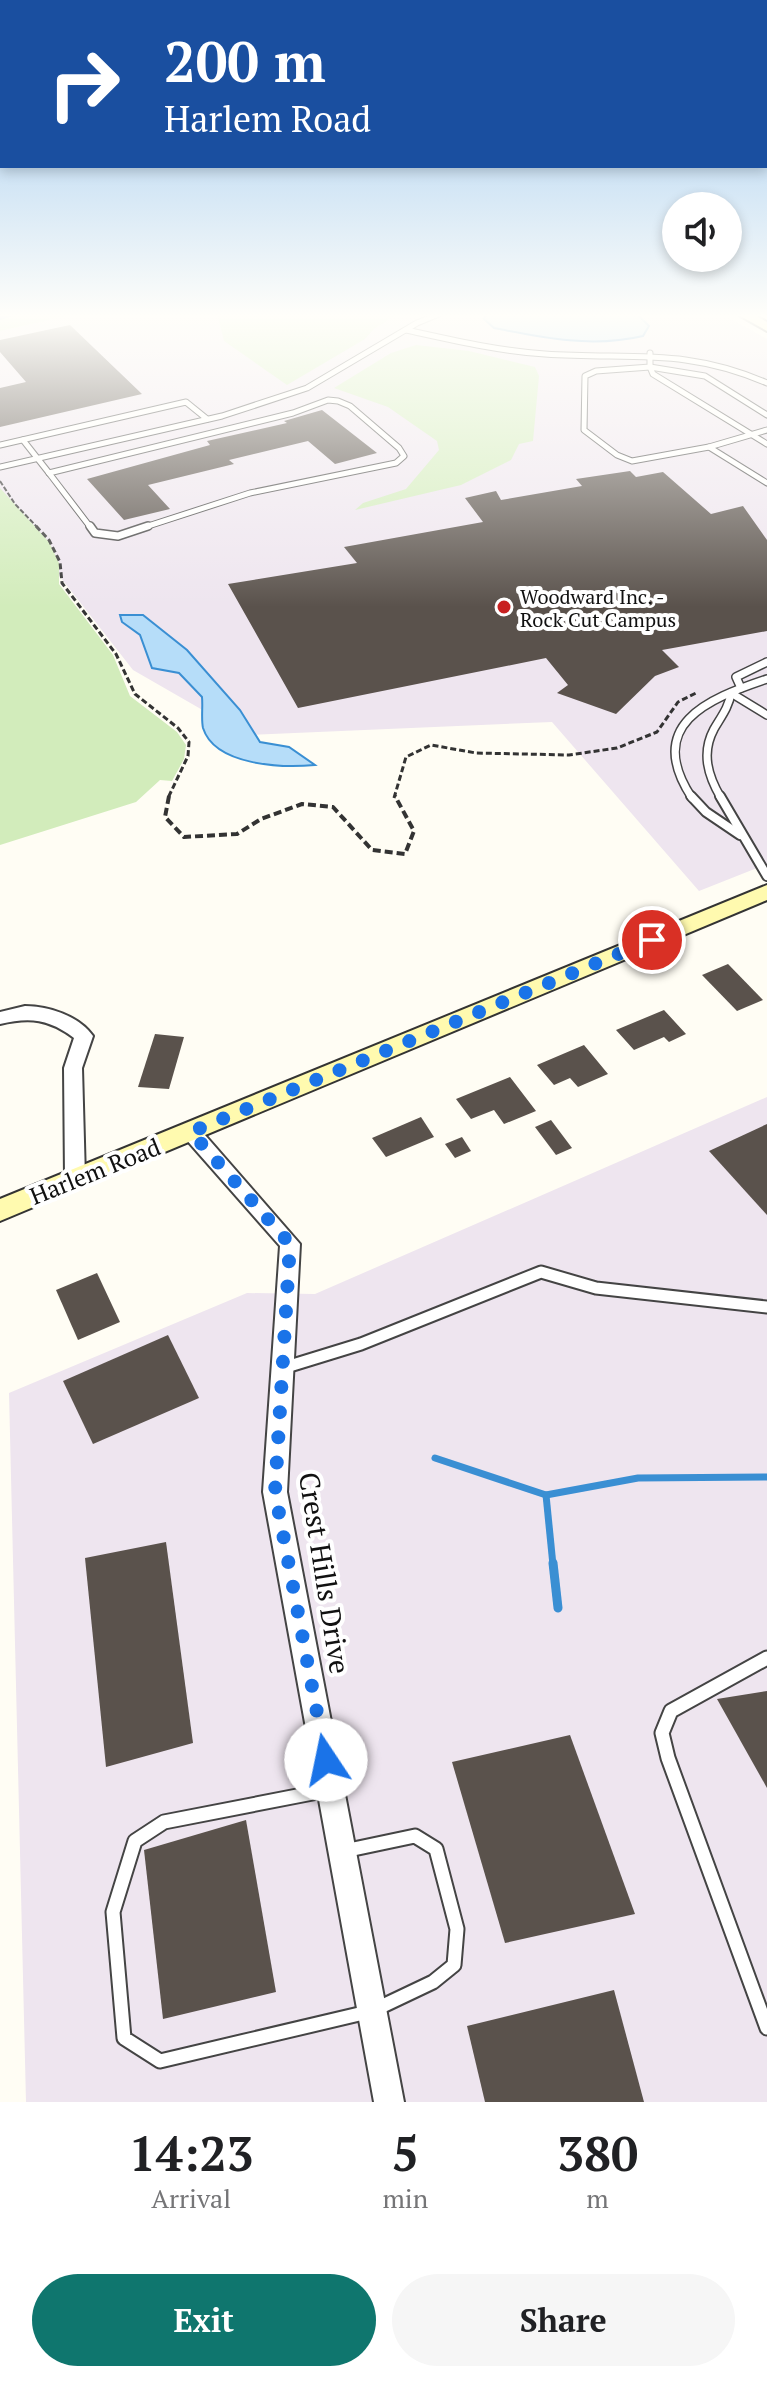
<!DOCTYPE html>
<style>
:root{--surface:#fff;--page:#f6f6f6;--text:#202124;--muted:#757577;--accent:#0f766e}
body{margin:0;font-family:"PT Serif",serif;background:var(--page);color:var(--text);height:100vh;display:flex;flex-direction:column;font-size:30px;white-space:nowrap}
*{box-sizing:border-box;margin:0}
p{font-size:26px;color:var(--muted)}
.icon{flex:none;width:44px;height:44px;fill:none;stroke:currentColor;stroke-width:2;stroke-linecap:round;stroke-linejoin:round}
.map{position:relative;height:2102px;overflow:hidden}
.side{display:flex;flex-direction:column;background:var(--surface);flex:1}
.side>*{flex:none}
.guide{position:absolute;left:0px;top:0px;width:768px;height:168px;box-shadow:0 4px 12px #0003;background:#1a4fa0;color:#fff;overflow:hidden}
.controls{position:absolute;left:662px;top:192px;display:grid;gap:16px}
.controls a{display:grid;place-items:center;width:80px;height:80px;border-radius:50%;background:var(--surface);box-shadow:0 4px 12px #0003;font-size:40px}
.pin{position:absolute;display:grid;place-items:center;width:68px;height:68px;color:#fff;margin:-34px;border:4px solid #fff;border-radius:50%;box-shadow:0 2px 8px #0007}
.me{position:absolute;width:88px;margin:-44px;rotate:349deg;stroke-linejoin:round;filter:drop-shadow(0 0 6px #0008)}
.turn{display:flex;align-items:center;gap:28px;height:168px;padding:0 32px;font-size:36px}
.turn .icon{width:104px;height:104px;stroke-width:2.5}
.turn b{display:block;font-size:56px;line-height:68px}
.eta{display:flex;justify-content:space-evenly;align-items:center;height:136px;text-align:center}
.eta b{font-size:48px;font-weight:800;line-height:56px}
.cta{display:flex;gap:16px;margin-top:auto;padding:16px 32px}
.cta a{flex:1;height:92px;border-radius:48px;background:var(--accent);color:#fff;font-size:32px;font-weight:800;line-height:92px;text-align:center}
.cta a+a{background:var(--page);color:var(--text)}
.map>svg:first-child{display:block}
.industrial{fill:#eee5ef}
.green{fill:#d2ecbb}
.water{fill:#b6ddf9;stroke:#3a8fd3;stroke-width:2}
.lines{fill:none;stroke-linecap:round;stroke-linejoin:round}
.stream-far2{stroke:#3a8fd3;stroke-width:4}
.stream-far1{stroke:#3a8fd3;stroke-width:7}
.stream{stroke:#3a8fd3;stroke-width:9}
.building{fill:#5a524c}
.service-far4-casing{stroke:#444;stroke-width:7}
.service-far3-casing{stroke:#444;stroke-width:10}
.service-far2-casing{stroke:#444;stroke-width:12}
.service-far1-casing{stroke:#444;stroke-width:15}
.service-casing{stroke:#444;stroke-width:17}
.minor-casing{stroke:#444;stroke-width:4}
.secondary-casing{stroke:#333;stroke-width:4}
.path-far2{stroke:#333;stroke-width:2;stroke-dasharray:5 2;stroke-linecap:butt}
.path-far1{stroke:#333;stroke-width:3;stroke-dasharray:6 3;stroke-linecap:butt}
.path{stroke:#333;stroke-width:4;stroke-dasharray:8 4;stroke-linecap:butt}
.service-far4{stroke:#fff;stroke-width:5}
.service-far3{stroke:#fff;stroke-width:7}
.service-far2{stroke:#fff;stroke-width:8}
.service-far1{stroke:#fff;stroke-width:11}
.service{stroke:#fff;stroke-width:13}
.minor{fill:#fff;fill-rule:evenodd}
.secondary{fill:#fffaaf;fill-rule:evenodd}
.route{stroke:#1a73e8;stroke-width:14;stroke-dasharray:0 25.2}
.poi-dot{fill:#c82121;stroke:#fff;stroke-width:3}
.labels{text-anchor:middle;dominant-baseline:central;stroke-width:8;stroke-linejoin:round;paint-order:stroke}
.far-poi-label{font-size:20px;fill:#111;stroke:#fff;text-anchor:start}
.street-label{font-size:24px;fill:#111;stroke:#fff}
.near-street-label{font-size:28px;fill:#111;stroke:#fff}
</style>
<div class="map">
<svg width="767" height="2102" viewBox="0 0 767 2102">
<rect width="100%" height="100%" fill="#fffdf4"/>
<g class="industrial">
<path d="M80 313H720L767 339V864L699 891 552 722 246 735 133 670 0 500V331Z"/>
<path d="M767 1097V2102H26L9 1393 247 1293 315 1294Z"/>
</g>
<g class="green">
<path d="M0 313H80L0 331Z"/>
<path d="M217 313H399L374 329 365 339 287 385 224 341Z"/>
<path d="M416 345 469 351 535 367 539 376 533 441 519 444 511 460 461 485 355 510 363 503 406 489 439 450 437 441 388 407 334 388 391 353Z"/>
<path d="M0 488 49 542 59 563V584L113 655 130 696 177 732 186 745 184 759 172 781 160 780 136 802 0 845Z"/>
</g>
<g class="water">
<path d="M487 313H636L649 326 643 336C592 348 544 338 494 328L484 319Z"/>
<path d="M120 615H143L187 650 240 710 260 742 289 747 315 765C283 768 215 766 203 728 201 719 203 707 202 697L179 673 152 668 140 635 122 622Z"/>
</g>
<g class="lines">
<path class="stream-far2" d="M0 318 15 313"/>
<g class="stream-far1">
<path d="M435 1458 546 1495 638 1478 767 1477"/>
<path d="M546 1495 553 1565"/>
</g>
<path class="stream" d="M553 1563 558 1608"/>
</g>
<g class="building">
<path d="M70 325 142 394 0 427V388L26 382 0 352V340Z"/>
<path d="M322 410 377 453 335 464 308 441 229 460 234 464 148 485 170 509 124 520 87 479 210 445 207 441 287 423 284 421Z"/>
<path d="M630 471 636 477 663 472 711 514 743 506 767 540V631L662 650 679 667 655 676 616 714 557 693 568 685 546 658 298 708 228 584 357 563 344 547 483 522 465 498 496 491 501 500 582 486 576 479Z"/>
<path d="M728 964 763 1000 737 1011 702 975Z"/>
<path d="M664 1010 686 1034 669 1042 664 1037 634 1050 616 1030Z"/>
<path d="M155 1034 184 1037 169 1089 138 1087Z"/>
<path d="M584 1045 608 1074 578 1087 570 1078 554 1085 537 1065Z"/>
<path d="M510 1077 536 1111 504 1124 494 1110 471 1119 456 1099Z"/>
<path d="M421 1117 434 1137 386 1157 372 1138Z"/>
<path d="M551 1120 572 1148 556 1155 535 1127Z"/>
<path d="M767 1124V1215L709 1151Z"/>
<path d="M462 1137 471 1151 455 1158 445 1144Z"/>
<path d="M97 1273 120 1322 78 1340 56 1290Z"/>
<path d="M168 1335 199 1398 93 1444 63 1381Z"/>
<path d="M166 1542 193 1743 106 1767 85 1558Z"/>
<path d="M767 1691V1788L717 1699Z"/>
<path d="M570 1735 635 1914 505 1943 452 1762Z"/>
<path d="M246 1820 276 1992 163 2019 144 1850Z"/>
<path d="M614 1990 644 2102H485L467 2026Z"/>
</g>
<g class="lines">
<defs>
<g id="service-far4">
<path d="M406 330C452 340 498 351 545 354 630 360 684 347 767 383"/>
<path d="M650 353V367L596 371 585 376 584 430 617 455 632 461 709 447 767 483"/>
<path d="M650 367 653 374 767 444"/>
<path d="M650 367 705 376 767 415"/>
<path d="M23 440 49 473"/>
<path d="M0 445 186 402 207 419"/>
<path d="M709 447 767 430"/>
<path d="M0 467 222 416 307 388 417 323 441 313"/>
<path d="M49 473 91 528"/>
<path d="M49 473 293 413 328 400 338 401 350 406 399 448 404 456 396 463 250 493 142 528"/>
</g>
<g id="service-far3">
<path d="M90 526 95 533 118 536 148 526"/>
<path d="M741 688 736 677 767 662"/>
<path d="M731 693 767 715"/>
<path d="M692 798C644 725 707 699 767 679"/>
<path d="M721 798C708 776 701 753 714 729 721 717 729 707 731 693"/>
</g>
<g id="service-far2">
<path d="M691 796 706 812 740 835"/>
<path d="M720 796 767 876"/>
</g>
<path id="service-far1" d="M283 1368 361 1344 541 1272 596 1288 767 1307"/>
<g id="service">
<path d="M767 1658 671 1711 662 1733 668 1758 767 2028"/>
<path d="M328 1790 164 1822 135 1841 113 1912 124 2038 160 2061 372 2011 433 1982 454 1965 457 1929 436 1849 415 1836 344 1851"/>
</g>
<g id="minor">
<path d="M25 1006C49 1006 79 1016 93 1036L82 1068 85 1178 82 1184 75 1186 68 1184 65 1178 64 1068 74 1038C49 1019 30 1017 0 1024V1012Z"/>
<path d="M191 1125 198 1127 300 1244 287 1492 404 2102H374L263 1492 280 1246 184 1137 182 1132 184 1127Z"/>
</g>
<g id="secondary">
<path d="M735 313H751L767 322V331Z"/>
<path d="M767 885V900L0 1221V1199Z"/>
</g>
</defs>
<use href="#service-far4" class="service-far4-casing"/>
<use href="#service-far3" class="service-far3-casing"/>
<use href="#service-far2" class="service-far2-casing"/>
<use href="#service-far1" class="service-far1-casing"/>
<use href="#service" class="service-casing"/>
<use href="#minor" class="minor-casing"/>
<use href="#secondary" class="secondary-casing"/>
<path class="path-far2" d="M0 481 15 504 38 528"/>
<g class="path-far1">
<path d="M36 526 49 540 60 562 62 583 116 654 135 694 178 728 189 742 188 756 168 798"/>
<path d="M394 798 406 757 431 745 476 753 569 755 617 748 657 732 678 702 698 692"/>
</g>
<path class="path" d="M169 796 165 817 184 837 237 834 261 819 302 804 333 807 372 850 405 854 414 831 395 796"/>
<use href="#service-far4" class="service-far4"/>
<use href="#service-far3" class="service-far3"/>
<use href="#service-far2" class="service-far2"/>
<use href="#service-far1" class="service-far1"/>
<use href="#service" class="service"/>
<use href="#minor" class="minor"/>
<use href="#secondary" class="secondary"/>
</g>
<linearGradient id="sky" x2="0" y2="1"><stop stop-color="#94c4ef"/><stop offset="0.52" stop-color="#fffefa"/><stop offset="1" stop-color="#fffefa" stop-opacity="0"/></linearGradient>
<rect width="767" height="607" fill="url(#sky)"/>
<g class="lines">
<path class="route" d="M326 1760 275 1492 290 1244 191 1132 652 940"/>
</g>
<circle class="poi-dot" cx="504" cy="607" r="8"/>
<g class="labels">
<g class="far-poi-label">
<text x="520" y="596">Woodward Inc. -<tspan x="520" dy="23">Rock Cut Campus</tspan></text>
</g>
<g class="street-label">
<text transform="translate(95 1171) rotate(-22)">Harlem Road</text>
</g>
<g class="near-street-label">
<text transform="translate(325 1573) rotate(81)">Crest Hills Drive</text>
</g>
</g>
</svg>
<div class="controls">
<a><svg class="icon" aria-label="sound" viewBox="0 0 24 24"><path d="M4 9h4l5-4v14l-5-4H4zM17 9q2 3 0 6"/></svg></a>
</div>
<div class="pin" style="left:652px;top:940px;background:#d93025"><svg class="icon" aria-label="arrive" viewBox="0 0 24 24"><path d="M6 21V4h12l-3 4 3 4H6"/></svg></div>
<svg class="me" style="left:326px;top:1760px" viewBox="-20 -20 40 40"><circle r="19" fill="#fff"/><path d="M0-13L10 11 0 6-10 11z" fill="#1a73e8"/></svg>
<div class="guide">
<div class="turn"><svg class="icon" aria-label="right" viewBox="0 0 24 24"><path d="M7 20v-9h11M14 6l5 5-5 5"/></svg><div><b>200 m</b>Harlem Road</div></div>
</div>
</div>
<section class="side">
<div class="eta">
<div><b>14:23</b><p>Arrival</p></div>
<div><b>5</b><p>min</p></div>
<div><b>380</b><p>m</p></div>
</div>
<div class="cta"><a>Exit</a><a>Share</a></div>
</section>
